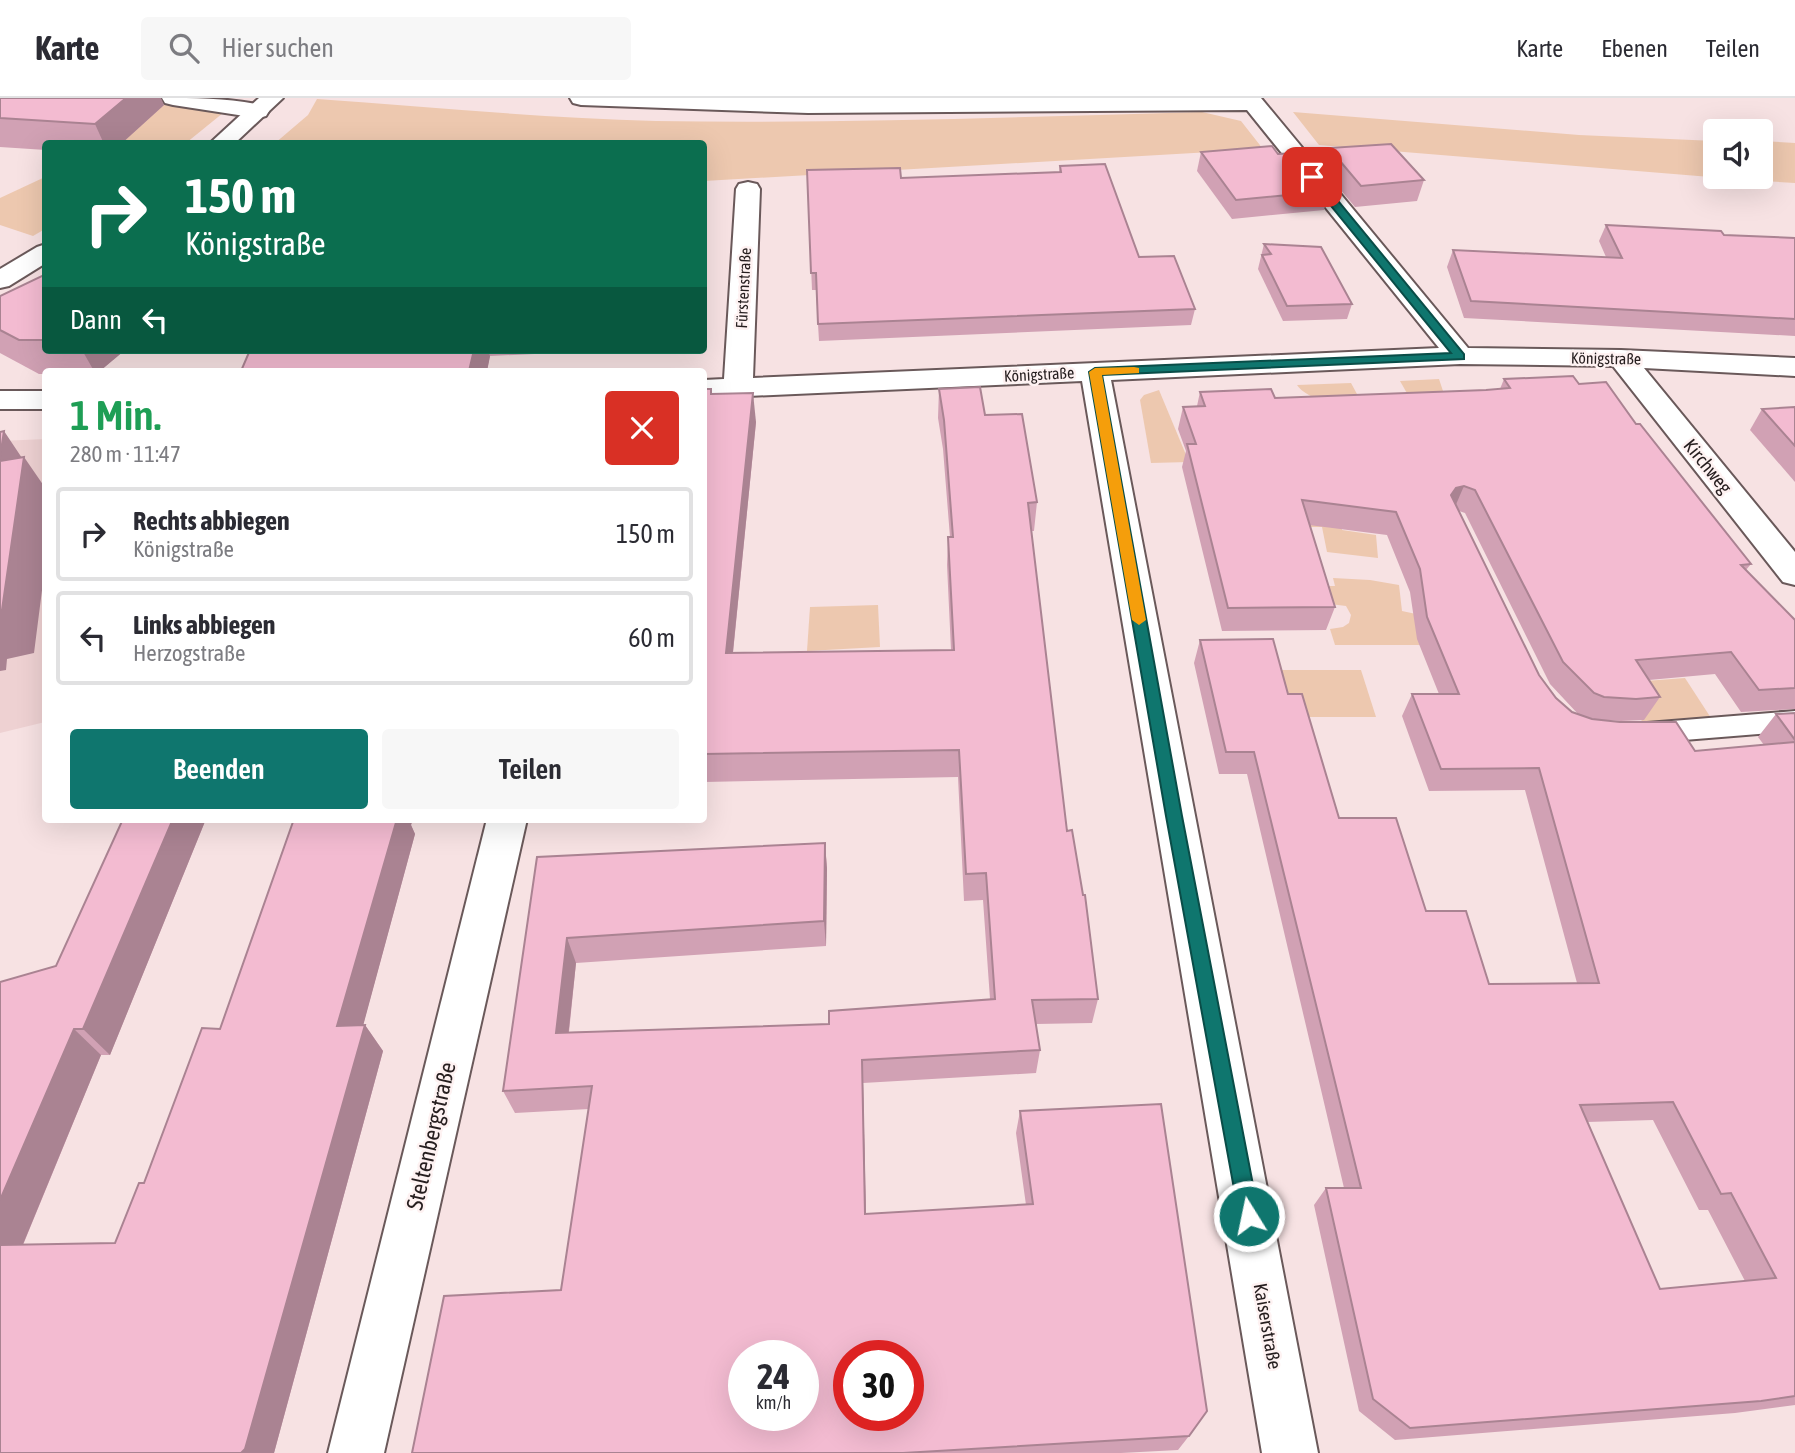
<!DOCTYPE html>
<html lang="de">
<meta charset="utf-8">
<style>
:root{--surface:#fff;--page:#f7f7f7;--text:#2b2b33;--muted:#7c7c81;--line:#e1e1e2;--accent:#0f766e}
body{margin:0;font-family:"Asap Condensed",sans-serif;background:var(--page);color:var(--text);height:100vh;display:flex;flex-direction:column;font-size:26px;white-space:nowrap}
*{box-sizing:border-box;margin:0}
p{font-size:23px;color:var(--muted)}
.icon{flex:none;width:38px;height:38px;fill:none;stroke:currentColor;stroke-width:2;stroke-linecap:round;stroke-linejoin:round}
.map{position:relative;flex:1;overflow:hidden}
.details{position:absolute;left:42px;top:270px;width:665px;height:455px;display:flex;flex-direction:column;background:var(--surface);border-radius:7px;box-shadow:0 7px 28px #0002}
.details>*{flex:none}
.top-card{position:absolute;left:42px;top:42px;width:665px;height:214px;border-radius:7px;box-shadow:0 7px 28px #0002;background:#0b6e4f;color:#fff;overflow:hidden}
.buttons{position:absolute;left:1703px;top:21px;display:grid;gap:14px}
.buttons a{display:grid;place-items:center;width:70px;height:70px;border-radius:7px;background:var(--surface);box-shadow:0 7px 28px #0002;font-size:35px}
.speed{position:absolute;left:728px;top:1242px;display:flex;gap:14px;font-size:35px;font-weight:700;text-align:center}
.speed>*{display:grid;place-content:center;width:91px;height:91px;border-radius:50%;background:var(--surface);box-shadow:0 7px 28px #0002;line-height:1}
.speed small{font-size:18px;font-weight:400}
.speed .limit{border:10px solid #d22;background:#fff;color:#111}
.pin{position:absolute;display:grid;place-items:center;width:60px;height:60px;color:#fff;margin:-30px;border-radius:14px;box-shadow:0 4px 10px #0006}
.me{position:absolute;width:77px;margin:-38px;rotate:350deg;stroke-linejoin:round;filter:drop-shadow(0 0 5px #0008)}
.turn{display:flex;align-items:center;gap:24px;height:147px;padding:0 28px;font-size:32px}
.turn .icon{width:91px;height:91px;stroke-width:2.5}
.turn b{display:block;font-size:49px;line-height:60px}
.then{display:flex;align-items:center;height:66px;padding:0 28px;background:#0003;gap:14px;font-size:26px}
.round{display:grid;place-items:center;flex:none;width:74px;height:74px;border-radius:7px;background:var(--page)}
.summary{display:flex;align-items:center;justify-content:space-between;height:119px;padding:0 28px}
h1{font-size:42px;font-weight:600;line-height:52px;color:#1e9e55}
.button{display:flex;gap:14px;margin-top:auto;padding:14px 28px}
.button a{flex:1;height:80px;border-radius:7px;background:var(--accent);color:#fff;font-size:28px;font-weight:600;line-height:80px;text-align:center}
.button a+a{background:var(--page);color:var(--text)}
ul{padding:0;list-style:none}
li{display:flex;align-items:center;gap:21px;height:94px;margin:0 14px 10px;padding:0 14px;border:4px solid var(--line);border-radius:7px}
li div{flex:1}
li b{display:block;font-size:26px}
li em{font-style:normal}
header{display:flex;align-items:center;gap:42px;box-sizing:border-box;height:98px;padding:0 35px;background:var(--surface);border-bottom:2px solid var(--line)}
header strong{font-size:33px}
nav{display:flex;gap:38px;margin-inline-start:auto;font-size:24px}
.search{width:490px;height:63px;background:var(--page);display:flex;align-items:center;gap:18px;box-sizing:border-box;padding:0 24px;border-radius:7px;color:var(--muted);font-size:26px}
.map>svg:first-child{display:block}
.built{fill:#eed1d2}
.green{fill:#edc8af}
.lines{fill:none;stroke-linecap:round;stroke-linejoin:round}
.service-casing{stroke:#6a595a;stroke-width:4}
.minor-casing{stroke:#6a595a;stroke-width:4}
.tertiary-casing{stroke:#6a595a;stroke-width:4}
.service{fill:#fff;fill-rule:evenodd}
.minor{fill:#fff;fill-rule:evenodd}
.tertiary{fill:#fff;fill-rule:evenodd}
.wall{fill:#d1a1b4;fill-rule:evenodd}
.shaded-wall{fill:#aa8392}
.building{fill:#f3bbd1;stroke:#aa8392;stroke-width:2;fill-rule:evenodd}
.route{fill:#0f766e;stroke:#0a4d48;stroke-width:2}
.slow{fill:#f59e0b}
.labels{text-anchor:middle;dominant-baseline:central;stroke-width:5;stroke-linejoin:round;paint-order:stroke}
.far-street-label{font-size:16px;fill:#261e1f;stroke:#fef2f2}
.street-label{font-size:19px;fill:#261e1f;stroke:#fef2f2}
.near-street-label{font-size:23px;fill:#261e1f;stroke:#fef2f2}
</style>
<header>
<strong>Karte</strong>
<div class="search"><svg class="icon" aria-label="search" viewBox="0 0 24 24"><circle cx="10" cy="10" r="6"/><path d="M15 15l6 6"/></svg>Hier suchen</div>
<nav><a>Karte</a><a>Ebenen</a><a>Teilen</a></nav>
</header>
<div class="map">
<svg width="1795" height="1355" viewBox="0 0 1795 1355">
<rect width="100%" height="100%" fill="#f7e2e3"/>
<path class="built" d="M46 341 45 624 0 635V343Z"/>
<g class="green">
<path d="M317 1C430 9 543 20 656 23 838 26 1020 19 1202 14L1241 23 1263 51 704 83V46H274L308 17Z"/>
<path d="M136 3 223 15 186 45H110Z"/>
<path d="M1293 14 1579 37 1715 43V79H1760L1761 43 1795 45V85L1747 82 1319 47Z"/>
<path d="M45 79V131L33 138 0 127V100Z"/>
<path d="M1439 281 1444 296 1420 318 1400 283Z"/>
<path d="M1351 285 1370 320C1353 314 1305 301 1297 287Z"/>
<path d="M1159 292 1189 364 1151 365 1140 302 1144 297Z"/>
<path d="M1280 407 1342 424V432L1376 437 1378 460 1327 454 1322 429H1297Z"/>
<path d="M1333 480 1370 482 1399 487 1402 513 1416 516 1429 547H1335L1330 531 1343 529 1349 525 1351 517 1346 508 1330 506 1324 488H1335Z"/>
<path d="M878 507 880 549 807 553 810 509Z"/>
<path d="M1270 572H1361L1376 619H1283Z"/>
<path d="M1685 580 1711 620 1643 625 1619 585Z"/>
</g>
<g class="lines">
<defs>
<path id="service" d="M1795 613V633L1647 645 1638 642 1634 635 1638 628 1647 625Z"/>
<g id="minor">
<path d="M162 0C197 0 232 0 266 8L269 13 266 18 258 20 173 7 165 5Z"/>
<path d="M570 0H1261L1468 250 1621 252 1795 260V278L1644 270 1795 454V487L1783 484 1613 268 1460 266 1111 282 1318 1355H1262L1082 283 704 300V282L724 281 736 91 739 86 748 84 757 86 760 91 753 280 1439 250 1247 12 808 15 581 7 573 5Z"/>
<rect x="0" y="293" width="46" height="18"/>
<path d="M487 721H527L384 1355H328Z"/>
</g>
<g id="tertiary">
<path d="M259 0H283L234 46H209Z"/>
<path d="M46 146V165L9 188 0 190V171L37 149Z"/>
</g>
</defs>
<use href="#service" class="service-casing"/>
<use href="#minor" class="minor-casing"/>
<use href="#tertiary" class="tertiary-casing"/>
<use href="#service" class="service"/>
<use href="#minor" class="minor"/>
<use href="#tertiary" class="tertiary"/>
</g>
<g class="wall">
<path d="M0 0 164 7 121 46H46V52L0 49Z"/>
<path d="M1329 50 1424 82 1417 103 1355 109 1323 71Z"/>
<path d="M1201 54 1278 56 1329 93 1324 112 1232 121 1197 73Z"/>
<path d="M1060 68 1139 159 1195 211 1191 227 819 243 816 192H812L807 72 901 80 1059 74Z"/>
<path d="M1606 127 1724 137 1795 140V238L1464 220 1447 169 1453 152 1606 159 1599 143Z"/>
<path d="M1264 146 1352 206 1347 221 1283 223 1258 171Z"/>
<path d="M46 176V252H125L100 273H46V276H39L0 255V198Z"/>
<path d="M250 252H619L490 258 487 273H241Z"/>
<path d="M1504 281 1579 286 1636 326 1751 466 1746 472 1795 522V611L1741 614 1715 576 1649 582 1660 599 1644 622 1621 623 1604 622 1695 653 1764 647 1758 639 1776 616 1795 615V1307L1735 1315 1395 1342 1359 1313 1314 1107 1326 1090H1344L1247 676H1219L1194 565 1200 542 1288 596 1339 720 1426 813 1489 886 1577 885 1525 692 1429 693 1402 618 1412 596H1439L1417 541 1410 494 1387 437 1309 427 1335 509 1326 532 1222 533 1182 369 1186 353 1178 331 1183 309 1197 308 1200 294 1275 300 1486 292 1500 291ZM1459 413 1465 415 1550 586 1578 616 1572 614 1556 600 1539 577ZM1653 1022 1699 1112H1708L1745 1183 1660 1191 1587 1024Z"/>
<path d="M704 291 756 324 733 555 951 552 947 467 948 439H950L943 351 938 320 939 291 985 317 1037 404 1034 433H1031L1067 733 1098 901 1092 925 1036 926 1040 952 1036 975 863 985 866 1116 1026 1107 1016 1035 1020 1013 1189 1338 1178 1352 1121 1355H412L561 1192 589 1011 515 1015 503 993 537 759 825 745 827 771 826 848 576 865 569 934 829 926 990 901 983 802 964 803 958 679 704 684Z"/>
<path d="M1795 309V384L1750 332 1762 311Z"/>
<path d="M123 721H206L110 957H101L23 1147 115 1145 220 931 294 721H413L411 727 415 736 363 927H365L383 953 274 1355H0V884L56 868Z"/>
</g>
<g class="shaded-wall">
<path d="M126 0H161L164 7 121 46H104L95 26Z"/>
<path d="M82 252H125L100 273H94Z"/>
<path d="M474 252H488L490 258 487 273H469Z"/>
<path d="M753 295 756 324 730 583 726 555Z"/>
<path d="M4 333 24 363V359L46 391V461L34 555 7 561 6 572 0 573V359Z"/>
<path d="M1464 388 1454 411 1451 397 1456 390Z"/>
<path d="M173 721H206L110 957 83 931Z"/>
<path d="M397 721H413L411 727 415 736 356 954 337 928Z"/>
<path d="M825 745 827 771 826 848 824 823Z"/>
<path d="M567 840 576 865 566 958 556 935Z"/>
<path d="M365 927 383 953 274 1355H241Z"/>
<path d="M74 931 101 957 14 1168 0 1160V1102Z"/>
<path d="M862 962 863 985 866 1136 865 1116Z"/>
</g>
<g class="building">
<path d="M0 0H126L95 26 0 20Z"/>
<path d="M1391 46 1424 82 1361 88 1329 50Z"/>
<path d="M1272 48 1278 56 1297 55 1329 93 1236 102 1201 54Z"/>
<path d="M1105 66 1139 159 1174 158 1195 211 818 226 816 175H811L807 72 900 70 901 80 1061 74 1060 68Z"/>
<path d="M1606 127 1721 133 1724 137 1795 140V221L1471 203 1453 152 1622 160Z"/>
<path d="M1264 146 1321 149 1352 206 1287 208 1262 157 1271 156Z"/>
<path d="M46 176V242H19L0 232V198Z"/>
<path d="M250 252H474L469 273H241Z"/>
<path d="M1573 278 1579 286 1606 284 1636 326H1640L1751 466 1741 467 1795 522V590L1759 592 1731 554 1636 562 1660 599 1636 601 1604 599 1594 595 1563 564 1475 392 1464 388 1456 390 1451 397 1539 577 1556 600 1572 614 1592 621 1620 624H1676L1695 653 1795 644V1298L1761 1303 1410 1330 1373 1301 1326 1090H1361L1254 654H1226L1200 542 1273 541 1288 596H1302L1339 720H1396L1426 813H1466L1489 886 1599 885 1539 670 1441 671 1412 596H1459L1427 519 1420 471 1396 414 1302 402 1335 509 1228 510 1187 346H1196L1183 309 1205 308 1200 294 1271 291 1275 300 1486 292 1510 290 1504 281ZM1673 1004 1721 1096 1731 1095 1776 1180 1660 1191 1580 1007Z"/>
<path d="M980 289 985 317 1022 316 1037 404 1028 405 1067 733 1072 732 1083 797H1085L1098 901 1032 902 1040 952 862 962 865 1116 1033 1106 1020 1013 1161 1006 1207 1313 1189 1338 903 1355H412L444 1198 561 1192 592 988 503 993 537 759 825 745 824 823 567 840 556 935 829 926V913L995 901 986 775 966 776 959 652 704 656V291H711V296L753 295 726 555 954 552 948 439H953L944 322 939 291ZM744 1258H803V1318H744ZM849 1258H908V1318H849Z"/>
<path d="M1795 309V348L1762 311Z"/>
<path d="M4 333 0 359V334Z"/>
<path d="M24 359 2 512H0V363Z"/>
<path d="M1795 615V642L1776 616Z"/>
<path d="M123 721H173L83 931H74L0 1102V884L56 868Z"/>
<path d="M294 721H397L337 928 365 927 245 1351 241 1355H0V1147L115 1145 139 1085H144L202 930 220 931Z"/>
</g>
<path class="route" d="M1309 76H1316L1464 256V261L1102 277 1182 718 1259 1118 1256 1125 1249 1128 1242 1125 1239 1118 1166 718 1089 274 1095 270 1451 255 1309 81Z"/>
<path class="slow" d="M1134 269 1139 270V275L1102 277 1146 522 1139 527 1132 522 1089 274 1095 270Z"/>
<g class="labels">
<g class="far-street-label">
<text transform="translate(743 190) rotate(-87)">Fürstenstraße</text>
<text transform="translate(1606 260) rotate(1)">Königstraße</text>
<text transform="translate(1039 276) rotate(-3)">Königstraße</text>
</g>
<g class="street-label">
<text transform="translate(1708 368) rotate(51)">Kirchweg</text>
<text transform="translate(1268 1228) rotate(80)">Kaiserstraße</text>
</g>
<g class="near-street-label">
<text transform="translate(431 1038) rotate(-77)">Steltenbergstraße</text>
</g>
</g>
</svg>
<div class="buttons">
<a><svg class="icon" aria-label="sound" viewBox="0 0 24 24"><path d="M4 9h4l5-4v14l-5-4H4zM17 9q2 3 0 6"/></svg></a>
</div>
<div class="speed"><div>24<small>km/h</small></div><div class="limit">30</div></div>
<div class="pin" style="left:1312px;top:79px;background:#d93025"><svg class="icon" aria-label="arrive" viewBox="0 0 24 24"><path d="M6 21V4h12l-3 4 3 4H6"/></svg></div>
<svg class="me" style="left:1249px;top:1118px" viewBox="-20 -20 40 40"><circle r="17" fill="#0f766e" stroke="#fff" stroke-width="3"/><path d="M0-11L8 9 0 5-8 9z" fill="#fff"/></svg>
<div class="top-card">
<div class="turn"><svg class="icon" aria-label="right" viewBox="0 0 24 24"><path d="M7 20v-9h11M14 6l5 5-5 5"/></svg><div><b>150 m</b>Königstraße</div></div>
<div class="then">Dann<svg class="icon" aria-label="left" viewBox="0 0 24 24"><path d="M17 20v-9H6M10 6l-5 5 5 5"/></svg></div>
</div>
<section class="details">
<div class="summary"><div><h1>1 Min.</h1><p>280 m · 11:47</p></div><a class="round" style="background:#d93025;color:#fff"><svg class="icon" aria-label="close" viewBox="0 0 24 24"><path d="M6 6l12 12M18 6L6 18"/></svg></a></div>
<ul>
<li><svg class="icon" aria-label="right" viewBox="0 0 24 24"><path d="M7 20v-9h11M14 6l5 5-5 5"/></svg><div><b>Rechts abbiegen</b><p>Königstraße</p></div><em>150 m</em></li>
<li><svg class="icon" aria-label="left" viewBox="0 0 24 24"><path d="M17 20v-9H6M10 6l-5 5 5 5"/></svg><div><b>Links abbiegen</b><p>Herzogstraße</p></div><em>60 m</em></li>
</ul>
<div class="button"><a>Beenden</a><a>Teilen</a></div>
</section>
</div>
